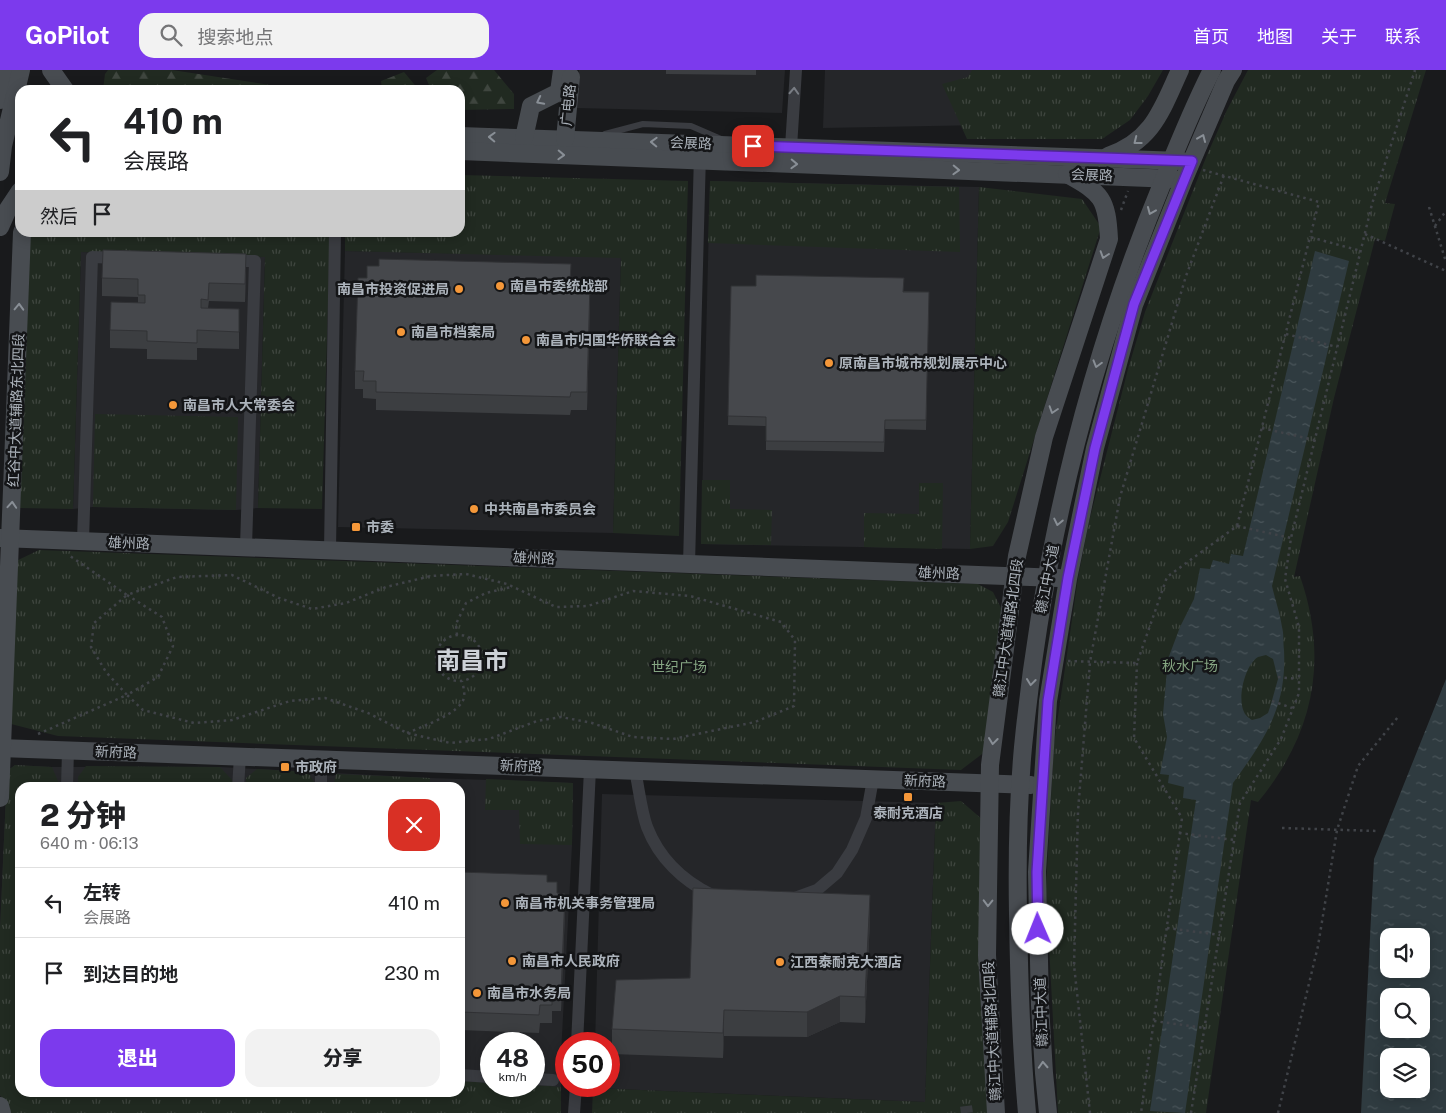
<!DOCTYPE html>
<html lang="zh">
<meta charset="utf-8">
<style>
:root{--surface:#fff;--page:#f2f2f2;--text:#202124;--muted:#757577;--line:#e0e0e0;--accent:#7c3aed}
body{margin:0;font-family:"Public Sans","Noto Sans SC",sans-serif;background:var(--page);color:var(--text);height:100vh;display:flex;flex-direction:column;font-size:19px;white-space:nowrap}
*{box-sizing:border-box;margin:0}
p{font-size:16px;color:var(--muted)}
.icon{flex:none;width:28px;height:28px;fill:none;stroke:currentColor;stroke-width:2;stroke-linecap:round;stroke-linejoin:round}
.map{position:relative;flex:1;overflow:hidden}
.side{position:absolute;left:15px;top:712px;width:450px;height:315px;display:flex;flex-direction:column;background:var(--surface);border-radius:15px;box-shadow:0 2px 12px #0003}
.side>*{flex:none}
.guide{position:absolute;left:15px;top:15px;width:450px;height:152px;border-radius:15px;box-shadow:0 2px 12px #0003;background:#fff;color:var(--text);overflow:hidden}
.fabs{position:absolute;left:1380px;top:858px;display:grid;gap:10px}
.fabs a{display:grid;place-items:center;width:50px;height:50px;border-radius:10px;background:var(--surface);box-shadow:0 2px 12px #0003;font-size:25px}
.speed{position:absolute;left:480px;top:962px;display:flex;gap:10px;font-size:25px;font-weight:700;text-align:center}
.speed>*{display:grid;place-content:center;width:65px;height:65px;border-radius:50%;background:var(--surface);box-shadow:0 2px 12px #0003;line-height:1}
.speed small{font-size:12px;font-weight:400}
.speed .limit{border:8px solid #d22;background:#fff;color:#111}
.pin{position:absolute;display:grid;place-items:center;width:42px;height:42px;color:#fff;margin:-21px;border-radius:10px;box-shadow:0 2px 8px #0006}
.me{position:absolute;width:55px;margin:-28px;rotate:359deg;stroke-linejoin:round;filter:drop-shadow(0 0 4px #0008)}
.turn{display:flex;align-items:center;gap:18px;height:105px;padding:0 25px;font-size:22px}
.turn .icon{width:65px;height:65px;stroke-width:2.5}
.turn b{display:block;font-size:35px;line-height:42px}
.then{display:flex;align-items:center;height:48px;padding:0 25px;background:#0003;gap:10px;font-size:19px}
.round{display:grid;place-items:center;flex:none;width:52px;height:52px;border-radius:15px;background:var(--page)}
.headline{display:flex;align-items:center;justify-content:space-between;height:85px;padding:0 25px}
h1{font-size:30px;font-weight:800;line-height:38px}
.primary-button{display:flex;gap:10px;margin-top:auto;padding:10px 25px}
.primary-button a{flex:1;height:58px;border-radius:15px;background:var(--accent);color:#fff;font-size:20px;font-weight:800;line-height:58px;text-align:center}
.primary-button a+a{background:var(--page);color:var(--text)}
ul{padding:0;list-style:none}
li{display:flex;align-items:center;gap:15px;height:70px;padding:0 25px;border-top:1px solid var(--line)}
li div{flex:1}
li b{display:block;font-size:19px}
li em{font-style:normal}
header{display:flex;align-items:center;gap:30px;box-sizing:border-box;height:70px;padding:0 25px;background:var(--accent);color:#fff}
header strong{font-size:24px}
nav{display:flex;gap:28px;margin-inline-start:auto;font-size:18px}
.search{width:350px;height:45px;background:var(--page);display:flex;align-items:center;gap:12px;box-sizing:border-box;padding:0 18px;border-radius:15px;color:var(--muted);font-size:19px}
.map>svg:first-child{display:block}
.built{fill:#252629;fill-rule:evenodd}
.forest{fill:url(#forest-firs)}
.park{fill:url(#park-tufts)}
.water{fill:url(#water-ripples);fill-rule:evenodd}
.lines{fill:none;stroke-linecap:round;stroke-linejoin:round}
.street-tunnel{stroke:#36393c;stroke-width:12;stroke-dasharray:12 6;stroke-linecap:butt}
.path{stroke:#404348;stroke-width:2.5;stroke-dasharray:2.5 4;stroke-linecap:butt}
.lane{stroke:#3a3c41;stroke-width:6}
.street{stroke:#3a3c41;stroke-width:12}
.secondary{stroke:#484c51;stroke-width:18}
.wall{fill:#3c3e41}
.shaded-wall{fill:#313235}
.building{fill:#46484c;stroke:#313235}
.oneway{stroke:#797d84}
.oneway2{stroke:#898f96}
.route-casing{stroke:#51269a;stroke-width:12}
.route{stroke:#7c3aed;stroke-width:9}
.poi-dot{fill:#f49739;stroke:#141517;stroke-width:2}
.labels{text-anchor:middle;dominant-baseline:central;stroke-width:5;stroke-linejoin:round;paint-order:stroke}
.street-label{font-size:14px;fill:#acb3bb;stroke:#141517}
.poi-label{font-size:14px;font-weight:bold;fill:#acb3bb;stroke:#141517;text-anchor:start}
.park-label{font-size:14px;fill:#86a683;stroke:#141517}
.town-label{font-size:24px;font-weight:bold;fill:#cdd1d7;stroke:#141517}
</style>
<header>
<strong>GoPilot</strong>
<div class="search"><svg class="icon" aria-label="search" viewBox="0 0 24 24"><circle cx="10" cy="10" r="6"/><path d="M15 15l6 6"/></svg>搜索地点</div>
<nav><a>首页</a><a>地图</a><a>关于</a><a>联系</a></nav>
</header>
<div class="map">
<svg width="1446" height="1043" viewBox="0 0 1446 1043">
<defs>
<pattern id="forest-firs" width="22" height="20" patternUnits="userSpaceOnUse" patternTransform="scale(1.25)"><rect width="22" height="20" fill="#212a21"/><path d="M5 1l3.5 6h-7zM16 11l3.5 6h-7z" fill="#3f463f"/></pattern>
<pattern id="park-tufts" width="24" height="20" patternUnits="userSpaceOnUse" patternTransform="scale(1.25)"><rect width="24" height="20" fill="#212a21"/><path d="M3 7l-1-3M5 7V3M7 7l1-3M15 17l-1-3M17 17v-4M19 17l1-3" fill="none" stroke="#3f463f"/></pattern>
<pattern id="water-ripples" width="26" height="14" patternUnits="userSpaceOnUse" patternTransform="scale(1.25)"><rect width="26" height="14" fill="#2f3b40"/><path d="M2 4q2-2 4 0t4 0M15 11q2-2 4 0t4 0" fill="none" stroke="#4a555a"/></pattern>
</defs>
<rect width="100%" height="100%" fill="#191a1c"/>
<g class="built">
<path d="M579 0H785L782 43 576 38Z"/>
<path d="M825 0H1010L985 55 823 58Z"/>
<path d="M710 111 979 117 970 479 701 474Z"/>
<path d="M345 181 621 187 613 463 338 457Z"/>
<path d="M81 182 265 187 258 438 236 440 93 437 73 439Z"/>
<path d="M15 695 52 697H220L430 708 573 713 572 775 561 985V1043H11L0 1025V860L7 701ZM20 718H460V1022H20ZM491 974H534V1016H491Z"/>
<path d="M602 724 936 733 925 1032 593 1018V1016H609V974H595Z"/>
</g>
<g class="forest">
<path d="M108 0H172L296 19V20H103L105 4Z"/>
<path d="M437 0H494L514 24V39L460 40V20H431L426 8Z"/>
<path d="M404 2 419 20H341L339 17 382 19 381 11Z"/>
</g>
<g class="park">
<path d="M972 0H1163L1148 26 1130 50 1102 69H967L942 14 968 7Z"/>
<path d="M1248 0H1426L1385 133 1395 134 1385 171 1375 169 1334 328 1294 507 1300 506C1329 590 1314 664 1258 732L1251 730 1206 1043H1058L1046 819 1054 674 1078 508 1089 452 1128 299 1145 242 1207 85 1227 40Z"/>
<path d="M460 105 688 111 679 466 613 463 621 188 345 181V163L460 162Z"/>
<path d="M710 111 959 117 960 182 708 173Z"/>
<path d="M979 117 1082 129 1101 157 1008 452 993 476 970 479Z"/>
<path d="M28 163H330L322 439 258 438 265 187 81 182 73 439 20 438Z"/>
<path d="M95 344 238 347 236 440 93 437Z"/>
<path d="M702 410H730V439L772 440 771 475 701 474Z"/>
<path d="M919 413H943L942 479 864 477V443L919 444Z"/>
<path d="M39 480 978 514 993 522 1003 542 986 681 961 700 58 666 11 654 14 492Z"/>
<path d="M15 695 52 697 58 711V717L20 718V1022H460V1011L491 1013V1016L534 1015 561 1017V1043H11L0 1025V860L7 701Z"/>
<path d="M86 696 220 697 233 711V718H78V707Z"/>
<path d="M257 699 308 702 314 712V717H246V708Z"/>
<path d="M336 704 430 708V717H333Z"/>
<path d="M486 709 573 713 572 775 520 774 519 740H485Z"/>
<path d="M961 731 983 750 989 1043H592L593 1018 925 1032 936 733Z"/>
</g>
<g class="water">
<path d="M1315 181 1349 191 1272 516C1275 529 1280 543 1282 557 1284 564 1283 572 1284 580 1287 637 1265 669 1233 713L1185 1043 1150 1041 1196 730 1183 728 1184 717 1168 713 1169 705 1160 704 1167 667 1163 644 1168 589 1180 557 1194 529 1200 498 1210 499 1213 490 1229 494 1231 484 1243 486ZM1266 585 1273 589 1278 609 1271 634 1268 643 1260 648 1252 650C1249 648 1245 645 1244 642 1237 628 1245 595 1258 587 1261 586 1263 586 1266 585Z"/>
<path d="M1446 609V1043H1361L1374 789ZM1389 866H1421V899H1389ZM1389 926H1421V959H1389ZM1389 986H1421V1019H1389Z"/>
</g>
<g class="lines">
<path class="street-tunnel" d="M966 1036 967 1043"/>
<g class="path">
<path d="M1203 100 1319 132 1310 167"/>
<path d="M1429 137 1446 192"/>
<path d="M1121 140 1128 121"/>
<path d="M1435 156 1446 141"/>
<path d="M1365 164 1446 201"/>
<path d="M1286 264 1337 277"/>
<path d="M1262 358 1314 370"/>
<path d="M1237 456 1291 468"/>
<path d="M127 525 162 547 173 576 158 607 127 625 106 602 91 577 94 553Z"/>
<path d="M457 565 456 554 466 533 486 523 511 517"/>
<circle cx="459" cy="588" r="23"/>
<path d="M1068 591 1137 593 1167 507 1237 456 1310 167 1361 181"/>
<path d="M1137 593 1134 668 1182 748 1141 1043"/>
<path d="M1278 607 1298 609"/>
<path d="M1272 631 1292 638"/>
<path d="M407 663C421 657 462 643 464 627 465 622 463 616 462 611"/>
<path d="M38 664 127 625 143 640 194 653 232 650 290 631 325 628 368 643 407 663 450 673 489 669 537 651 561 647 592 653 633 667 673 669 755 652 794 636 795 570 781 552 690 526 633 521 588 536 556 537 507 514 466 504 431 506 386 517 346 533 312 539 279 528 232 505 177 507 127 525 70 486"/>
<path d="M1282 758 1377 761"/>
<path d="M1179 763 1235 770"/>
<path d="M1167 858 1220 865"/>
<path d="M1154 951 1205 958"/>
<path d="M1090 1043 1074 895 1078 741 1090 592 1120 427 1186 206 1224 105"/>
<path d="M1191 1043 1240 733 1281 669 1299 623V557L1285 509 1291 468 1372 134 1415 0"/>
<path d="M1278 1043 1318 876 1337 760 1358 696 1398 647"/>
</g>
<path class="lane" d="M605 64 643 54 691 56 721 69"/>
<g class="street">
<path d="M791 77 796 0"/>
<path d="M230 191H255L246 477"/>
<path d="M83 471 92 187 120 188"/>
<path d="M330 480 335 162"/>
<path d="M689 494 700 84"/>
<path d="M635 700C639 719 641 740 647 757 659 788 683 811 712 825"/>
<path d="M67 718 68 680"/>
<path d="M238 718 240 686"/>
<path d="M321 718V689"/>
<path d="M795 828 817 820 837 803 852 780 866 748 873 709"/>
<path d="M577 974 590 699"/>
<path d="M460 1005 491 1007"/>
<path d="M534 1009 553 1010"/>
<path d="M574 1043 576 1016"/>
</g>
<g class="secondary">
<path d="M51 0 65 20"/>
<path d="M0 30 7 0"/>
<path d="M460 66 1182 91"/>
<path d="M524 68 531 36 559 22 562 0"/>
<path d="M565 69 571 7"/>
<path d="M460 81 1174 109"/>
<path d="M1108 86C1153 71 1162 39 1180 0"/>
<path d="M0 102 3 76 21 0"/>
<path d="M0 157 8 139 20 121"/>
<path d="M0 468 1059 508"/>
<path d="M0 678 1031 715"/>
<path d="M0 728 22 162"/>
<path d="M0 1036 2 1043"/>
<path d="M996 1043 987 885 990 695 1017 486 1044 367 1109 169C1107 129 1102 123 1067 104"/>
<path d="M1027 1043C1021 977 1019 911 1018 844 1017 788 1018 732 1023 677 1042 484 1088 293 1162 114 1178 75 1193 37 1212 0"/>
<path d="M1048 1043 1044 1003 1040 935 1037 802 1048 631 1068 509 1095 378 1134 235 1184 109 1226 11 1233 0"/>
</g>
</g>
<g class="wall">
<path d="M666 0H756V5L666 4Z"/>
<path d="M246 202 245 232 209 231 208 238 239 257V279L197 278V290L147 289V279L110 278V260L138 233V227L102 226V208Z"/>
<path d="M571 212 590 231 587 340H571L570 345 376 340V329L363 328V319H355V301Z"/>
<path d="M731 216 929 222 926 360 885 359 884 382 766 380V356L728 355Z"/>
<path d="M460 802 547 812 557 823 565 842 561 941H552V953H540L539 963 460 960Z"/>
<path d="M870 850 865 953 840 952 807 967 724 966 723 988 612 984V959L690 908Z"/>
</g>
<g class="shaded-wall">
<path d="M246 184V202L245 232V214Z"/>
<path d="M590 213V231L587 340V322Z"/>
<path d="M565 824V842L561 941V923Z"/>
<path d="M870 825V850L865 953V927Z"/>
<path d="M840 926V952L807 967V942Z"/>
<path d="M724 940V966L723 988V963Z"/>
</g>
<g class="building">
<path d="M103 180 246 184 245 214 209 213 208 230 201 229V238L239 239V262L197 260V273L147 271V261L110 260 111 232 145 233V225H138V209L102 208Z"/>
<path d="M379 189 571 194 570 212 590 213 587 322H571L570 327 376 322V311H363L364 301H355L358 208H367V196H379Z"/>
<path d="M756 205 904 208 903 222H929L926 350H885L884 372 766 371V347L728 346 731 216H756Z"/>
<path d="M460 802 547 805V812H557V823L565 824 561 923H552V935H540L539 945 460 942Z"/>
<path d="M693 818 870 825 865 927 840 926 807 942 724 940 723 963 612 959 616 910 690 908Z"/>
</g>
<defs><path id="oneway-chevron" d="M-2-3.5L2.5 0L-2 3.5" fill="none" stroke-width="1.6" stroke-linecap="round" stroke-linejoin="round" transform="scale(1.25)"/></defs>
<use class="oneway" href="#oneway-chevron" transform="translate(794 21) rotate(-87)"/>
<g class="oneway2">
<use href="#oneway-chevron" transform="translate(540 31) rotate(153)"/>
<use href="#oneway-chevron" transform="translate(492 67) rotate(-178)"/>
<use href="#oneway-chevron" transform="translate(1202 68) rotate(-67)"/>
<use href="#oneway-chevron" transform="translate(1137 71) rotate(142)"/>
<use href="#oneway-chevron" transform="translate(654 72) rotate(-178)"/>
<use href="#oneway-chevron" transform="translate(561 85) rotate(2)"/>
<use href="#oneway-chevron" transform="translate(794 94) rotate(2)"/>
<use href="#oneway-chevron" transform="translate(956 100) rotate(2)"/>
<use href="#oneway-chevron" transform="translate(1151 141) rotate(113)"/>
<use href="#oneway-chevron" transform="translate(1104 185) rotate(108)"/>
<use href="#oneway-chevron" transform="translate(19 237) rotate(-88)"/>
<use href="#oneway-chevron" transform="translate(1097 294) rotate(106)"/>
<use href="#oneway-chevron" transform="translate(1053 340) rotate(108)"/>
<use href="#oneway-chevron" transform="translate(12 435) rotate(-86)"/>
<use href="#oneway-chevron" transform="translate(1058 452) rotate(102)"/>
<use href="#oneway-chevron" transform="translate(1031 612) rotate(97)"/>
<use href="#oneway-chevron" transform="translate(993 671) rotate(97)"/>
<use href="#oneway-chevron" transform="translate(988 833) rotate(91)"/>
<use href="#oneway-chevron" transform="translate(1043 995) rotate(-93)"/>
</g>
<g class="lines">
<defs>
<path id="route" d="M753 76 1192 91 1134 234 1095 378 1068 508 1048 631 1037 802 1038 859"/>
</defs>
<use href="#route" class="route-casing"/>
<use href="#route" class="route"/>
</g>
<g class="poi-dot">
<circle cx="500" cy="216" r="5"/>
<circle cx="459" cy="219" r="5"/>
<circle cx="401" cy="262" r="5"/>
<circle cx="526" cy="270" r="5"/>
<circle cx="829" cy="293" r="5"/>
<circle cx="173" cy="335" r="5"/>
<circle cx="474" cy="439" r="5"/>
<rect x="351" y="452" width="10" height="10" rx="2.5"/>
<rect x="280" y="692" width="10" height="10" rx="2.5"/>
<rect x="903" y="722" width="10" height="10" rx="2.5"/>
<circle cx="505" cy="833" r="5"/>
<circle cx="512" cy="891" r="5"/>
<circle cx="780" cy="892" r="5"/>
<circle cx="477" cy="923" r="5"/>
</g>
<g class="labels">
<g class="street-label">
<text transform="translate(568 35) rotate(-84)">广电路</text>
<text transform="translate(691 73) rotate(2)">会展路</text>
<text transform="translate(1092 105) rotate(2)">会展路</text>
<text transform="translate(16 340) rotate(-88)">红谷中大道辅路东北四段</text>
<text transform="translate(129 473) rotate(2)">雄州路</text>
<text transform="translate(534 488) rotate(2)">雄州路</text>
<text transform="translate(939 503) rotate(2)">雄州路</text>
<text transform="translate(1047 509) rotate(-79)">赣江中大道</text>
<text transform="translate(1008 558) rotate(-82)">赣江中大道辅路北四段</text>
<text transform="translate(116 682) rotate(2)">新府路</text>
<text transform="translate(521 696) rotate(2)">新府路</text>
<text transform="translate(925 711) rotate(2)">新府路</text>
<text transform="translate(1041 942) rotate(-92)">赣江中大道</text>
<text transform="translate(992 961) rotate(-93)">赣江中大道辅路北四段</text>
</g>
<g class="poi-label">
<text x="510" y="216">南昌市委统战部</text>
<text x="449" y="219" text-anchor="end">南昌市投资促进局</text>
<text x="411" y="262">南昌市档案局</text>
<text x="536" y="270">南昌市归国华侨联合会</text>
<text x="839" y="293">原南昌市城市规划展示中心</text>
<text x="183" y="335">南昌市人大常委会</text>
<text x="484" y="439">中共南昌市委员会</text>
<text x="366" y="457">市委</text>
<text x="295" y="697">市政府</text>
<text x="908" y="743" text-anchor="middle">泰耐克酒店</text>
<text x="515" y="833">南昌市机关事务管理局</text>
<text x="522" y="891">南昌市人民政府</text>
<text x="790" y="892">江西泰耐克大酒店</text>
<text x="487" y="923">南昌市水务局</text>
</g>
<g class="park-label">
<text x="1190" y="596">秋水广场</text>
<text x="679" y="597">世纪广场</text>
</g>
<g class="town-label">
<text x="472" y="590">南昌市</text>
</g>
</g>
</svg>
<div class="fabs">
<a><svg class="icon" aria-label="sound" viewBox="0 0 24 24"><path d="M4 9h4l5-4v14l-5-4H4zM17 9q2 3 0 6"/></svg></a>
<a><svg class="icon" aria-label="search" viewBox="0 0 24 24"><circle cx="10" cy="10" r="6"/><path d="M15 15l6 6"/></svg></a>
<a><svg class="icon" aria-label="layers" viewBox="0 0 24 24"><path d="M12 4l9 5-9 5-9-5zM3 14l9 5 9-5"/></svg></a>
</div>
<div class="speed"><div>48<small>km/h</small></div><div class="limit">50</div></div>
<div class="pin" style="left:753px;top:76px;background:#d93025"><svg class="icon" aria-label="arrive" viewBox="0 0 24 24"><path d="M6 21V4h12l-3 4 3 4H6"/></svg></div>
<svg class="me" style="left:1038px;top:859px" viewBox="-20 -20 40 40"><circle r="19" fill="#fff"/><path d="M0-13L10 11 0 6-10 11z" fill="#7c3aed"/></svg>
<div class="guide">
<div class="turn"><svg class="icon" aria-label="left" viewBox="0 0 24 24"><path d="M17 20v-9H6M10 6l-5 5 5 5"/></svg><div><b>410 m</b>会展路</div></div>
<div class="then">然后<svg class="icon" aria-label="arrive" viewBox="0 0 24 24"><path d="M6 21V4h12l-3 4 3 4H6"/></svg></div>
</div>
<section class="side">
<div class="headline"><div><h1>2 分钟</h1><p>640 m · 06:13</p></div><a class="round" style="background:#d93025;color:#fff"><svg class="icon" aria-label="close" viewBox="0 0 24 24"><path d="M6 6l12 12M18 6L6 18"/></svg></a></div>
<ul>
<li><svg class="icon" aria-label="left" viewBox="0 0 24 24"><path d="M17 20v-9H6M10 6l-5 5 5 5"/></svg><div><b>左转</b><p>会展路</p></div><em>410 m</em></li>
<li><svg class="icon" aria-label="arrive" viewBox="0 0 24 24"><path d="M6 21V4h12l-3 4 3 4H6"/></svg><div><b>到达目的地</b></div><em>230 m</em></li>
</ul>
<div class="primary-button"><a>退出</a><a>分享</a></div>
</section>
</div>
